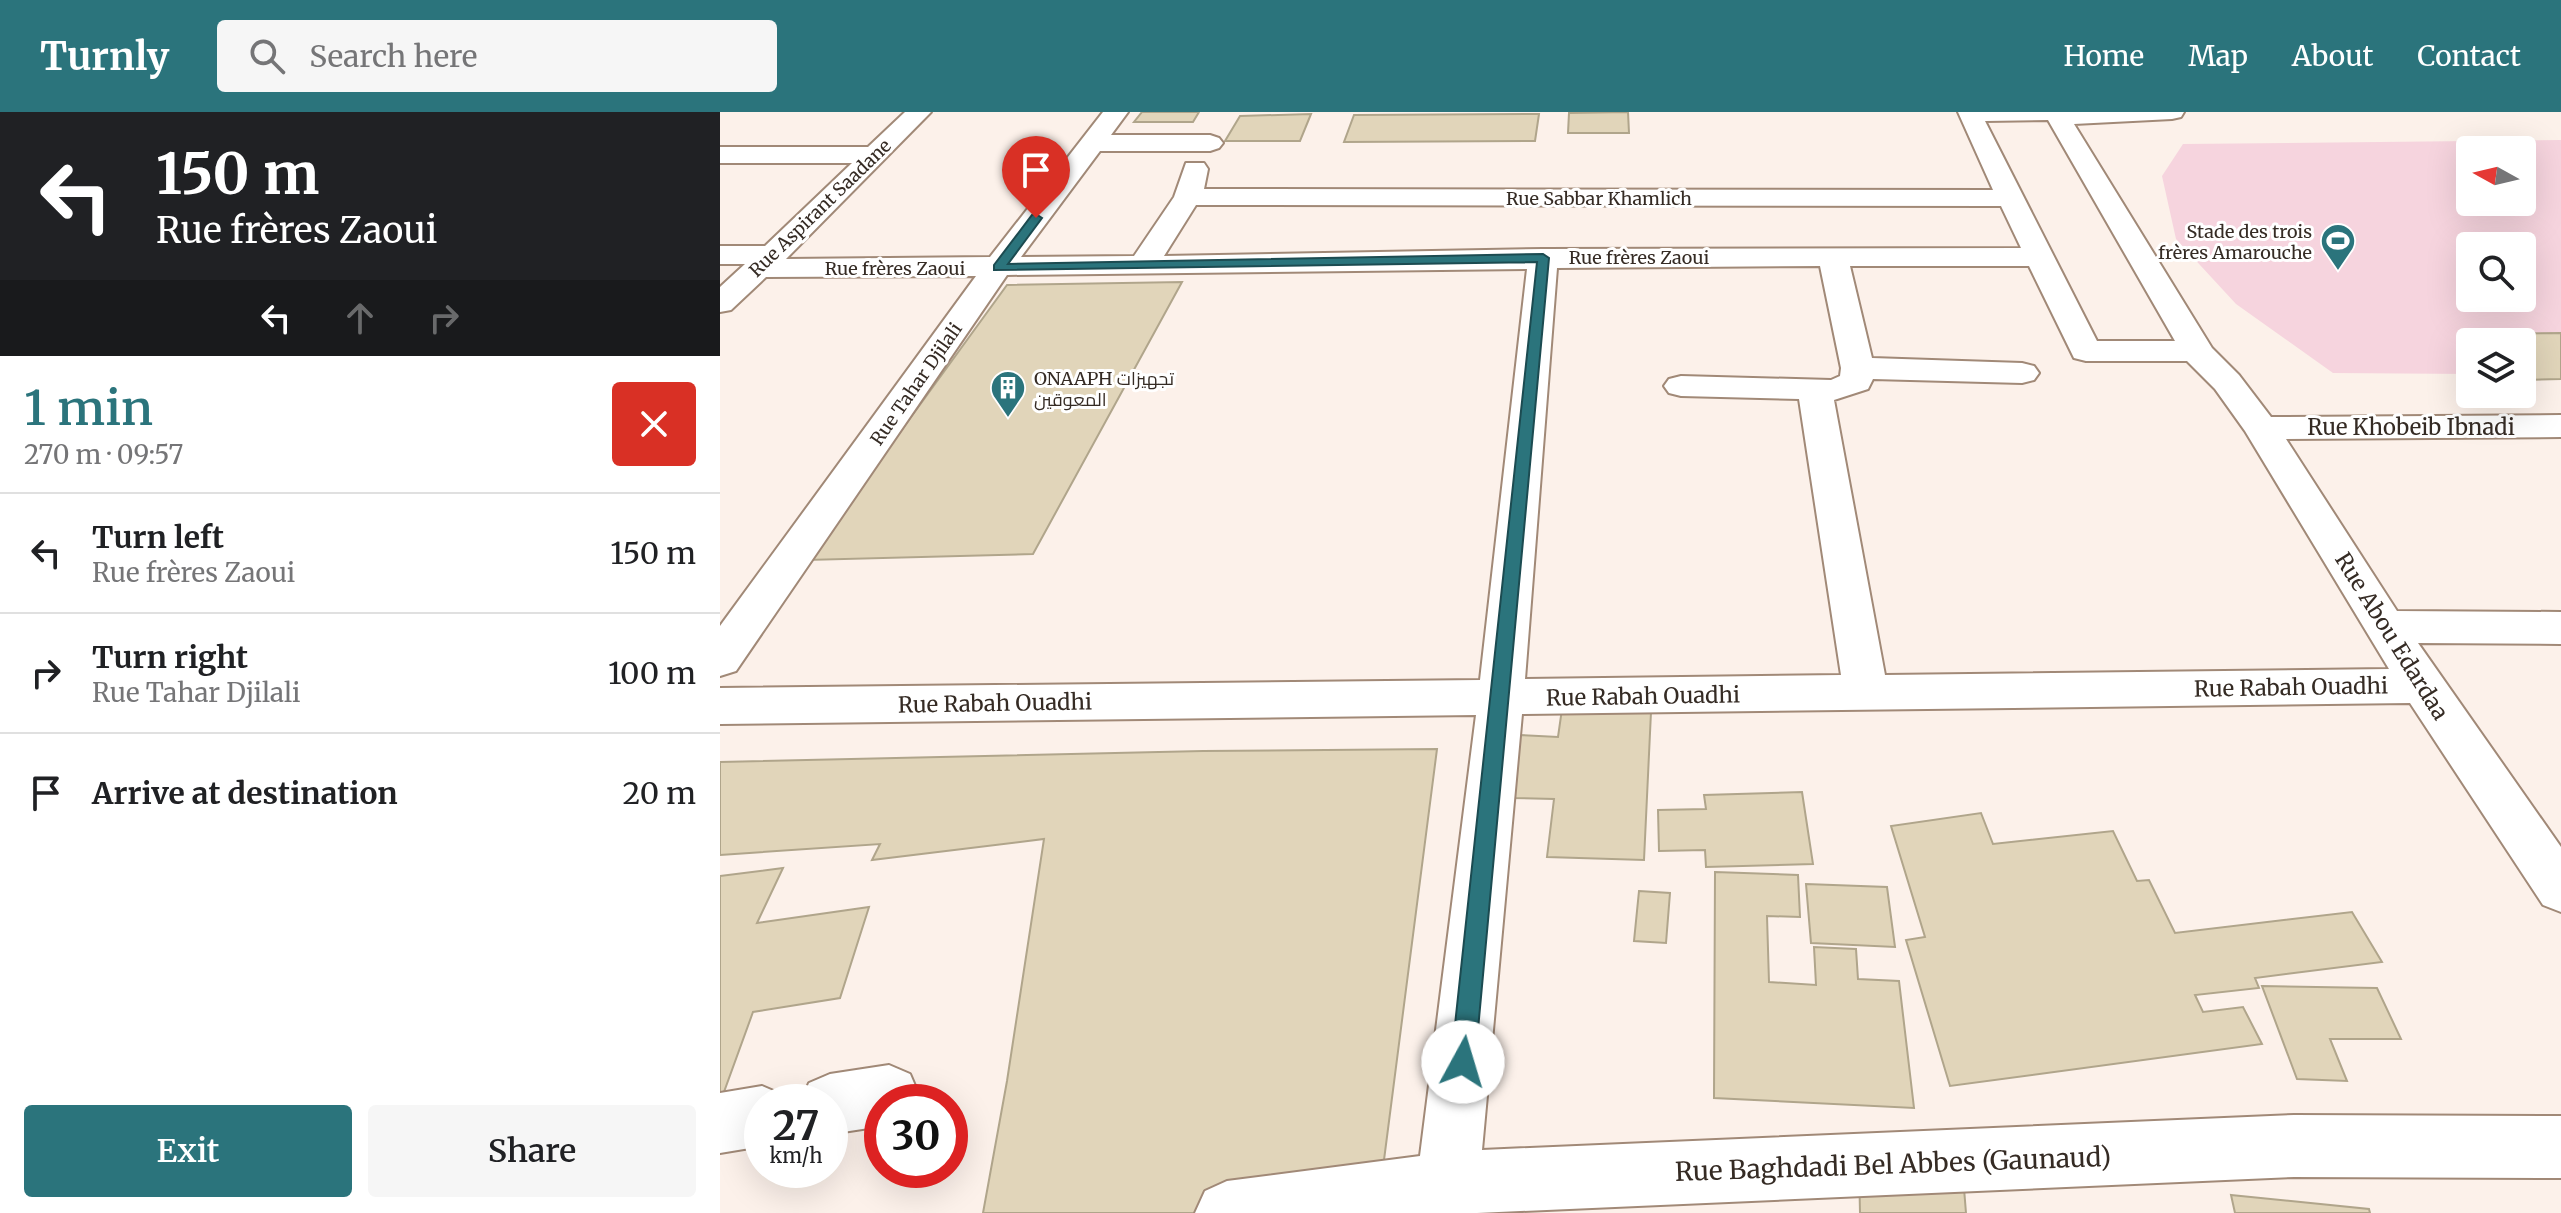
<!DOCTYPE html>
<meta charset="utf-8">
<style>
:root{--surface:#fff;--page:#f6f6f6;--text:#202124;--muted:#757577;--line:#e0e0e0;--accent:#2b747c}
body{margin:0;font-family:Merriweather,Cairo,serif;background:var(--page);color:var(--text);height:100vh;display:flex;flex-direction:column;font-size:30px;white-space:nowrap}
*{box-sizing:border-box;margin:0}
p{font-size:26px;color:var(--muted)}
.icon{flex:none;width:44px;height:44px;fill:none;stroke:currentColor;stroke-width:2;stroke-linecap:round;stroke-linejoin:round}
.map{position:relative;flex:1;overflow:hidden}
.drawer{display:flex;flex-direction:column;background:var(--surface);width:720px}
.drawer>*{flex:none}
.guide{background:#202124;color:#fff;overflow:hidden}
.needle{width:52px;rotate:278deg}
.tools{position:absolute;left:1736px;top:24px;display:grid;gap:16px}
.tools a{display:grid;place-items:center;width:80px;height:80px;border-radius:8px;background:var(--surface);box-shadow:0 8px 32px #0002;font-size:40px}
.speed{position:absolute;left:24px;top:972px;display:flex;gap:16px;font-size:40px;font-weight:700;text-align:center}
.speed>*{display:grid;place-content:center;width:104px;height:104px;border-radius:50%;background:var(--surface);box-shadow:0 8px 32px #0002;line-height:1}
.speed small{font-size:20px;font-weight:400}
.speed .limit{border:12px solid #d22;background:#fff;color:#111}
.pin{position:absolute;display:grid;place-items:center;width:68px;height:68px;color:#fff;margin:-82px -34px;border-radius:50% 50% 50% 0;rotate:-45deg;box-shadow:0 0 8px #0007}
.pin .icon{rotate:45deg}
.me{position:absolute;width:88px;margin:-44px;rotate:6deg;stroke-linejoin:round;filter:drop-shadow(0 0 6px #0008)}
.turn{display:flex;align-items:center;gap:28px;height:168px;padding:0 24px;font-size:36px}
.turn .icon{width:104px;height:104px;stroke-width:2.5}
.turn b{display:block;font-size:56px;line-height:68px}
.lanes{display:flex;align-items:center;height:76px;padding:0 24px;background:#0003;justify-content:center;gap:40px;direction:ltr}
.lanes .off{opacity:.35}
.round{display:grid;place-items:center;flex:none;width:84px;height:84px;border-radius:8px;background:var(--page)}
.headline{display:flex;align-items:center;justify-content:space-between;height:136px;padding:0 24px}
h1{font-size:48px;font-weight:600;line-height:60px;color:var(--accent)}
.button{display:flex;gap:16px;margin-top:auto;padding:16px 24px}
.button a{flex:1;height:92px;border-radius:8px;background:var(--accent);color:#fff;font-size:32px;font-weight:600;line-height:92px;text-align:center}
.button a+a{background:var(--page);color:var(--text)}
ul{padding:0;list-style:none}
li{display:flex;align-items:center;gap:24px;height:120px;padding:0 24px;border-top:2px solid var(--line)}
li div{flex:1}
li b{display:block;font-size:30px}
li em{font-style:normal}
header{display:flex;align-items:center;gap:48px;box-sizing:border-box;height:112px;padding:0 40px;background:var(--accent);color:#fff}
header strong{font-size:38px}
nav{display:flex;gap:44px;margin-inline-start:auto;font-size:28px}
.search{width:560px;height:72px;background:var(--page);display:flex;align-items:center;gap:20px;box-sizing:border-box;padding:0 28px;border-radius:8px;color:var(--muted);font-size:30px}
main{display:flex;flex:1;min-height:0}
.map>svg:first-child{display:block}
.green{fill:#f6d4de;fill-rule:evenodd}
.building{fill:#e1d5ba;stroke:#b0a58b;stroke-width:2}
.lines{fill:none;stroke-linecap:round;stroke-linejoin:round}
.street-casing{stroke:#a18977;stroke-width:4}
.street{fill:#fff;fill-rule:evenodd}
.route{fill:#2b747c;stroke:#1c4b51;stroke-width:2}
.labels{text-anchor:middle;dominant-baseline:central;stroke-width:6;stroke-linejoin:round;paint-order:stroke}
.far-street-label{font-size:18px;fill:#352b24;stroke:#fff}
.far-poi-label{font-size:18px;fill:#352b24;stroke:#fff;text-anchor:end}
.street-label{font-size:22px;fill:#352b24;stroke:#fff}
.near-street-label{font-size:26px;fill:#352b24;stroke:#fff}
</style>
<header>
<strong>Turnly</strong>
<div class="search"><svg class="icon" aria-label="search" viewBox="0 0 24 24"><circle cx="10" cy="10" r="6"/><path d="M15 15l6 6"/></svg>Search here</div>
<nav><a>Home</a><a>Map</a><a>About</a><a>Contact</a></nav>
</header>
<main>
<section class="drawer">
<div class="guide">
<div class="turn"><svg class="icon" aria-label="left" viewBox="0 0 24 24"><path d="M17 20v-9H6M10 6l-5 5 5 5"/></svg><div><b>150 m</b>Rue frères Zaoui</div></div>
<div class="lanes"><svg class="icon" aria-label="left" viewBox="0 0 24 24"><path d="M17 20v-9H6M10 6l-5 5 5 5"/></svg><svg class="icon off" aria-label="ahead" viewBox="0 0 24 24"><path d="M12 20V5M6 11l6-6 6 6"/></svg><svg class="icon off" aria-label="right" viewBox="0 0 24 24"><path d="M7 20v-9h11M14 6l5 5-5 5"/></svg></div>
</div>
<div class="headline"><div><h1>1 min</h1><p>270 m · 09:57</p></div><a class="round" style="background:#d93025;color:#fff"><svg class="icon" aria-label="close" viewBox="0 0 24 24"><path d="M6 6l12 12M18 6L6 18"/></svg></a></div>
<ul>
<li><svg class="icon" aria-label="left" viewBox="0 0 24 24"><path d="M17 20v-9H6M10 6l-5 5 5 5"/></svg><div><b>Turn left</b><p>Rue frères Zaoui</p></div><em>150 m</em></li>
<li><svg class="icon" aria-label="right" viewBox="0 0 24 24"><path d="M7 20v-9h11M14 6l5 5-5 5"/></svg><div><b>Turn right</b><p>Rue Tahar Djilali</p></div><em>100 m</em></li>
<li><svg class="icon" aria-label="arrive" viewBox="0 0 24 24"><path d="M6 21V4h12l-3 4 3 4H6"/></svg><div><b>Arrive at destination</b></div><em>20 m</em></li>
</ul>
<div class="button"><a>Exit</a><a>Share</a></div>
</section>
<div class="map">
<svg width="1841" height="1101" viewBox="0 0 1841 1101">
<rect width="100%" height="100%" fill="#fcf1ea"/>
<path class="green" d="M1841 28V262L1802 230H1750V262L1613 261 1516 192 1456 127 1442 64 1463 32ZM1750 38H1802V90H1750ZM1750 134H1802V186H1750Z"/>
<g class="building">
<path d="M422 0H479L473 10H414Z"/>
<path d="M908 0 909 21H848L849 1Z"/>
<path d="M591 2 580 29H505L520 4Z"/>
<path d="M819 2 815 29 624 30 634 3Z"/>
<path d="M462 170 313 442 87 448 287 173Z"/>
<path d="M1841 221V267L1802 268V230H1758L1749 222Z"/>
<path d="M842 597 931 600 924 748 827 745 834 687 792 686 800 623 838 625Z"/>
<path d="M717 637 660 1079 489 1101H263L287 969 324 727 152 748 160 732 0 743V650L483 639Z"/>
<path d="M1082 680 1093 752 986 755 985 738 939 739 938 698 986 697 984 683Z"/>
<path d="M1261 701 1273 732 1393 719 1417 769 1429 768 1455 821 1632 800 1662 850 1535 866 1539 876 1475 883 1483 900 1523 895 1542 932 1230 974 1186 828 1205 825 1171 714Z"/>
<path d="M63 756 37 811 149 795 120 886 33 900 0 991V764Z"/>
<path d="M995 760 1078 763 1080 805 1047 804 1049 870 1096 873 1094 835 1136 837 1138 867 1179 869 1194 996 994 986Z"/>
<path d="M1086 772 1167 775 1175 835 1091 831Z"/>
<path d="M919 779 950 781 946 831 914 829Z"/>
<path d="M1542 874 1657 876 1681 927H1610L1627 969 1577 967Z"/>
<path d="M1139 1052 1243 1064 1246 1101H1140Z"/>
<path d="M1511 1083 1649 1097 1650 1101H1515Z"/>
</g>
<g class="lines">
<defs>
<g id="street">
<path d="M185 0H211L66 147 270 145 383 0H408L391 23H490L499 26 503 31 499 36 490 39H380L301 145 414 144 454 85 466 51H484L488 57 484 77 1273 78 1238 0H1464L1461 5 1452 7 1354 12 1492 236 1519 263 1551 305 1841 303V325L1566 327 1677 499 1841 500V532L1698 531 1841 735V800L1823 793 1690 591 802 602 762 1038 1574 1003 1841 1004V1066L1574 1065 757 1101H475L485 1079 507 1069 700 1044 756 603 0 612V576L760 568 807 157 287 163 16 559 0 564V514L256 164 46 165 11 198 0 200V175L25 152H0V134H45L132 51H0V35H148ZM1328 8 1455 229H1377L1265 9ZM476 93 1281 94 1301 136 823 137 444 144ZM1100 154 1121 256 1120 264 1111 268 961 264 949 267 944 274 949 281 961 284 1079 287 1121 563 805 567 837 156ZM1130 154H1309L1354 246 1366 249H1467L1495 277 1525 319 1669 557 1165 563 1114 288 1148 277 1153 267 1302 271 1314 268 1319 261 1314 254 1302 251 1152 246Z"/>
<path d="M169 953 190 962 199 983 196 990H162V1014L110 1022V990H81L89 971 110 962Z"/>
<path d="M42 974 63 983 66 990H42V1034L0 1041V981Z"/>
</g>
</defs>
<use href="#street" class="street-casing"/>
<use href="#street" class="street"/>
</g>
<path class="route" d="M316 102 322 106 288 152 823 142 829 146 755 950 751 958 743 962 735 958 731 950 817 150 274 158V153L312 103Z"/>
<defs>
<symbol id="stadium-pin" viewBox="-11 -11 22 30"><path d="M0 17L-7.5 6A9.5 9.5 0 1 1 7.5 6Z" fill="#2b747c" stroke="#fff"/><path d="M0-5a6.5 5 0 1 0 0 10a6.5 5 0 1 0 0-10ZM-3.5-1.8h7v3.6h-7Z" fill="#fff"/></symbol>
<symbol id="building-pin" viewBox="-11 -11 22 30"><path d="M0 17L-7.5 6A9.5 9.5 0 1 1 7.5 6Z" fill="#2b747c" stroke="#fff"/><path d="M-4-6H4V6H1V3H-1V6H-4ZM-2.5-4.3h1.7v1.8h-1.7ZM.8-4.3h1.7v1.8H.8ZM-2.5-1h1.7V.8h-1.7ZM.8-1h1.7V.8H.8Z" fill="#fff"/></symbol>
</defs>
<g fill-rule="evenodd">
<use href="#stadium-pin" x="1598" y="109" width="40" height="54"/>
<use href="#building-pin" x="268" y="256" width="40" height="54"/>
</g>
<g class="labels">
<g class="far-street-label">
<text x="879" y="86">Rue Sabbar Khamlich</text>
<text transform="translate(100 96) rotate(-44)">Rue Aspirant Saadane</text>
<text x="919" y="145">Rue frères Zaoui</text>
<text x="175" y="156">Rue frères Zaoui</text>
<text transform="translate(196 272) rotate(-55)">Rue Tahar Djilali</text>
</g>
<g class="far-poi-label">
<text x="1592" y="119">Stade des trois<tspan x="1592" dy="21">frères Amarouche</tspan></text>
<text x="314" y="266" text-anchor="start">ONAAPH تجهيزات<tspan x="314" dy="21">المعوقين</tspan></text>
</g>
<g class="street-label">
<text x="1691" y="315">Rue Khobeib Ibnadi</text>
<text transform="translate(1672 524) rotate(58)">Rue Abou Edardaa</text>
<text transform="translate(1571 575) rotate(-1)">Rue Rabah Ouadhi</text>
<text transform="translate(923 584) rotate(-1)">Rue Rabah Ouadhi</text>
<text transform="translate(275 591) rotate(-1)">Rue Rabah Ouadhi</text>
</g>
<g class="near-street-label">
<text transform="translate(1173 1052) rotate(-2)">Rue Baghdadi Bel Abbes (Gaunaud)</text>
</g>
</g>
</svg>
<div class="tools">
<a><svg class="needle" viewBox="-14 -14 28 28"><path d="M0-13l5 13h-10z" fill="#e53935"/><path d="M0 13l5-13h-10z" fill="#757577"/></svg></a>
<a><svg class="icon" aria-label="search" viewBox="0 0 24 24"><circle cx="10" cy="10" r="6"/><path d="M15 15l6 6"/></svg></a>
<a><svg class="icon" aria-label="layers" viewBox="0 0 24 24"><path d="M12 4l9 5-9 5-9-5zM3 14l9 5 9-5"/></svg></a>
</div>
<div class="speed"><div>27<small>km/h</small></div><div class="limit">30</div></div>
<div class="pin" style="left:316px;top:106px;background:#d93025"><svg class="icon" aria-label="arrive" viewBox="0 0 24 24"><path d="M6 21V4h12l-3 4 3 4H6"/></svg></div>
<svg class="me" style="left:743px;top:950px" viewBox="-20 -20 40 40"><circle r="19" fill="#fff"/><path d="M0-13L10 11 0 6-10 11z" fill="#2b747c"/></svg>
</div>
</main>
